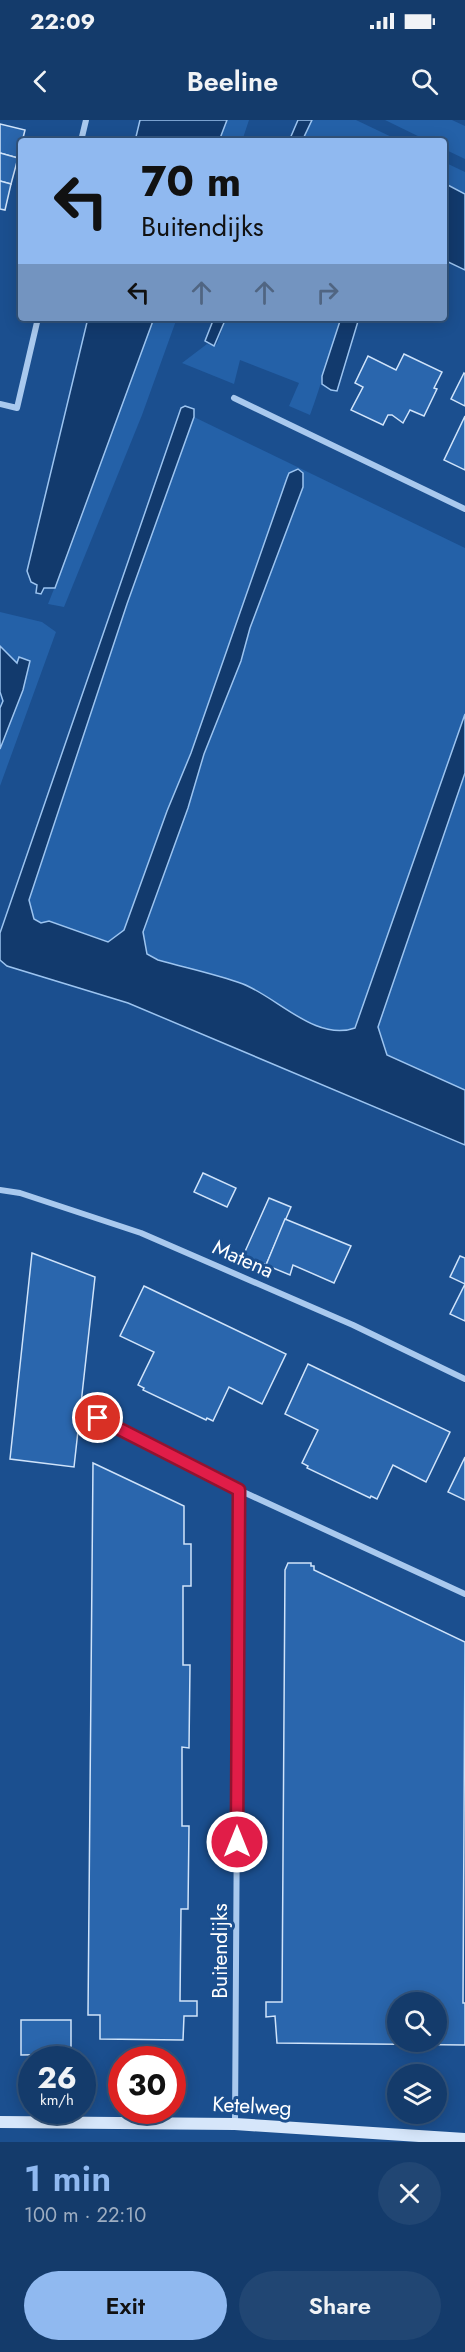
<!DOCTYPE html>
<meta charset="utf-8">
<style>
:root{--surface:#143b6b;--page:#214673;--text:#f1f3f6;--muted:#9dadc1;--line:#33557e;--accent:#90b9f0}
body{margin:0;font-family:Jost,sans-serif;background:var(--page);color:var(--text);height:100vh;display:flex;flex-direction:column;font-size:22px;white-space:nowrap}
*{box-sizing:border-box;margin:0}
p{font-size:20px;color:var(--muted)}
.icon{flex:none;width:33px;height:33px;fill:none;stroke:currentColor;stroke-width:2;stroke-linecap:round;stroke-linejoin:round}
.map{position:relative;height:2022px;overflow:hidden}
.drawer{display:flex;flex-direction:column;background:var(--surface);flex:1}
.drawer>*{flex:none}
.guide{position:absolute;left:18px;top:18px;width:429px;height:183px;border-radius:6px;box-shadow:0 3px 15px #0003,0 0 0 2px var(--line);background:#90b9f0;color:#111;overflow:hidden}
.controls{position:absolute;left:387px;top:1872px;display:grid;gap:12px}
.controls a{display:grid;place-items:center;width:60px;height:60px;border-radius:50%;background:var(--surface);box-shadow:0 3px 15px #0003,0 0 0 2px var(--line);font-size:30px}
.speed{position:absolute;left:18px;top:1926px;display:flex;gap:12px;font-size:30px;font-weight:700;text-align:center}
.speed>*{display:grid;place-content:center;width:78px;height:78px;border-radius:50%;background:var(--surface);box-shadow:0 3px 15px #0003,0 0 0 2px var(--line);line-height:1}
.speed small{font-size:15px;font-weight:400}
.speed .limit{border:9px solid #d22;background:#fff;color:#111}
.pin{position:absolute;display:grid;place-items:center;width:51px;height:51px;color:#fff;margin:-26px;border:3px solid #fff;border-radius:50%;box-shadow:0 2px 6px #0007}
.me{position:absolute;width:66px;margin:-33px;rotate:0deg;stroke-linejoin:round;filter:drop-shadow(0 0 4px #0008)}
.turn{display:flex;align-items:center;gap:21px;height:126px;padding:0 24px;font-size:27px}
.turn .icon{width:78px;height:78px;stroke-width:2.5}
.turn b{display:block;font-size:42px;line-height:51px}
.lanes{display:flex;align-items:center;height:57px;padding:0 24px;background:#0003;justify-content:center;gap:30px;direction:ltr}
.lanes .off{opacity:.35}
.round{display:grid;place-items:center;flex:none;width:63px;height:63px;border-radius:32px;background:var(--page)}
.overview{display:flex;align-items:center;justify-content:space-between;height:102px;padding:0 24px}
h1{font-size:36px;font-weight:600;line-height:45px;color:var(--accent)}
.button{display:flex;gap:12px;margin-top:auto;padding:12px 24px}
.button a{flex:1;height:69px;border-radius:36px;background:var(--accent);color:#111;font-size:24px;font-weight:600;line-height:69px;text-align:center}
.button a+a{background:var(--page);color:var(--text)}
.status{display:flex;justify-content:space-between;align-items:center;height:42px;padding:0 30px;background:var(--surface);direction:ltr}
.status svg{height:16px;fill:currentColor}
header{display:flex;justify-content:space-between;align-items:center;height:78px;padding:0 24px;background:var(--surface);font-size:27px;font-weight:600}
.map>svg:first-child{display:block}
.green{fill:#2461a8}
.water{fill:#123a6d;stroke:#9cc4f0;stroke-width:1.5}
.building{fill:#2a66ad;stroke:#cfe3fa;stroke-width:1.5;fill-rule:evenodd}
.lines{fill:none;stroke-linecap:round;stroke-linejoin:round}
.street{stroke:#a9c9ee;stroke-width:6}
.secondary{stroke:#d6e6fa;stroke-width:12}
.route-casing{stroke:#92132f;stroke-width:15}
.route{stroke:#e11d48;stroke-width:10}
.labels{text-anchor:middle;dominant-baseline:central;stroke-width:6;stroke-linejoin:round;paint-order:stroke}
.street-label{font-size:21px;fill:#fff;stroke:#1b4f8f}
</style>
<div class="status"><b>22:09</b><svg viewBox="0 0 49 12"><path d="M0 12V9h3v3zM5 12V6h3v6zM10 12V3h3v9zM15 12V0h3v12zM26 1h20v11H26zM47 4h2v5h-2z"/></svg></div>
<header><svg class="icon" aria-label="back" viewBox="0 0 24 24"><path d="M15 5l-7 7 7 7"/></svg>Beeline<svg class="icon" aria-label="search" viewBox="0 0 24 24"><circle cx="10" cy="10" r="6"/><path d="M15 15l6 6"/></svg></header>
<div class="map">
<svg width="465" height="2022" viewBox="0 0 465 2022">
<rect width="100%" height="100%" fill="#1b4f8f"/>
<g class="green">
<path d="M227 0H249L242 21H219Z"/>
<path d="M312 0H356L400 21H302Z"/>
<path d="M385 0H452L465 6V39L444 29V21H428Z"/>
<path d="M444 42 465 52V74L444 63Z"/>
<path d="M152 198H177L142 295 64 487 48 484 75 416Z"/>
<path d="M226 198H341C330 231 322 263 310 295L289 286 299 263 240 240 234 264 182 243 207 224 214 226 217 224Z"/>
<path d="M194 297 465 428V594L356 908C316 922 277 877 243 864 215 854 186 848 158 840L148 834 143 812 188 688 204 634 241 541 250 508 303 367V353L287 358 191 633 167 691 124 810 109 822 49 801 41 803 34 799 29 780 127 484Z"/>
<path d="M0 492 42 502 56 512 0 666V629L23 570 30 541 17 543 0 526Z"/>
<path d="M465 653V970L387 935 378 907Z"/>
</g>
<g class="water">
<path d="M140 0H227L219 21H135Z"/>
<path d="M298 0H312L302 21H289Z"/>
<path d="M444 63 465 74V150L444 140Z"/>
<path d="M88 198H154L55 468H44L41 474 36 473 37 465 31 462 27 451Z"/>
<path d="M214 198H226L214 226 205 221Z"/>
<path d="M341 198H359L337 271 331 270 322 264V256Z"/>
<path d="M185 286 194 289V297L127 484 29 780 34 799 41 803 49 801 108 822 124 810 167 691 191 633 287 358 289 353 298 349 303 353V367L250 508 241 541 204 634 188 688 143 812 147 834 158 840C186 848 215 854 243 864 277 877 316 922 355 908L465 594V653L378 907 387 935 465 970V1025L128 883 7 846 0 840V813L181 288Z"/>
<path d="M0 526 17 543 19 537 30 541 23 570 0 629V588L3 581 0 572Z"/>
</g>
<g class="building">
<path d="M0 4 25 10 18 38 0 33Z"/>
<path d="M0 33 18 38 11 64 0 61Z"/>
<path d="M0 61 11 64 5 90 0 89Z"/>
<path d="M404 234 442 252 434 268 437 269 424 296 410 290 403 303 392 295H388L383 305 351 290 363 267 355 263 368 236 396 250Z"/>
<path d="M464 253 465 254V286L451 279Z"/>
<path d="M465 296V350L444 340Z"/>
<path d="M203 1053 236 1068 227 1087 194 1072Z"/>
<path d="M269 1078 291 1087 266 1145 243 1136Z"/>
<path d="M285 1099 351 1126 334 1163 293 1145 290 1155 266 1145Z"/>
<path d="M32 1133 95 1157 74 1347 10 1339Z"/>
<path d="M460 1136 465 1138V1164L450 1157Z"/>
<path d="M465 1164V1201L450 1194Z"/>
<path d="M144 1166 286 1234 262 1284 229 1267 213 1301 207 1298 206 1300 143 1270 144 1268 138 1265 154 1232 120 1216Z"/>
<path d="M308 1244 450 1312 426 1362 393 1345 377 1379 371 1376 370 1378 307 1348 308 1346 302 1343 318 1310 285 1294Z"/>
<path d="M465 1337V1380L448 1372Z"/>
<path d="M93 1343 184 1386V1424H191V1466H183V1545H190L189 1628 182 1627V1706H189L188 1789H181L180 1881H197V1896H184L183 1920 100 1919V1895H88Z"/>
<path d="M288 1443H311V1446H314V1450L465 1522 463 1883H465V1925L277 1923 275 1896 266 1897V1882H282L285 1450ZM398 1882H436V1922H398Z"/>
<path d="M21 1900H71V1934L21 1935Z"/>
</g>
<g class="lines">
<g class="street">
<path d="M81 21 86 0"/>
<path d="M234 278 465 389"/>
<path d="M0 284 17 288 38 198"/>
<path d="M0 1070 20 1073 141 1113 353 1205 465 1259"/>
<path d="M98 1298 239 1370 465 1474"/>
<path d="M235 2004 239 1370"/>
</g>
<path class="secondary" d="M0 2002 235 2004 465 2019"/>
</g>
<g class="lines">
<defs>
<path id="route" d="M98 1298 239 1370 237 1722"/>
</defs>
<use href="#route" class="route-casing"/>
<use href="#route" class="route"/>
</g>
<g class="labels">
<g class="street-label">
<text transform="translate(243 1139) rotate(24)">Matena</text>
<text transform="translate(220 1831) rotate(-90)">Buitendijks</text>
<text transform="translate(252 1986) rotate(3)">Ketelweg</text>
</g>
</g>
</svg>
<div class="controls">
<a><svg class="icon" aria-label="search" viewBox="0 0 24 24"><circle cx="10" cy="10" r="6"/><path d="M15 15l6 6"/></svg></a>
<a><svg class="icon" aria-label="layers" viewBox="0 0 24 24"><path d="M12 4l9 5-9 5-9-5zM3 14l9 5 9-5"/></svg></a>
</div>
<div class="speed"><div>26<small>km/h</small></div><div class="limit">30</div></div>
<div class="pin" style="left:98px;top:1298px;background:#d93025"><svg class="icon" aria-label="arrive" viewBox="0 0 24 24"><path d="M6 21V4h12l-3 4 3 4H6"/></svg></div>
<svg class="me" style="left:237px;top:1722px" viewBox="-20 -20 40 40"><circle r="17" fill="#e11d48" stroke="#fff" stroke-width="3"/><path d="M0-11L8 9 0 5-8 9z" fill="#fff"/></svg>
<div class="guide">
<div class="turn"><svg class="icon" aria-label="left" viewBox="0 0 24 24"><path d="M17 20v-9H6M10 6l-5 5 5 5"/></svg><div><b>70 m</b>Buitendijks</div></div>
<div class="lanes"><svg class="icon" aria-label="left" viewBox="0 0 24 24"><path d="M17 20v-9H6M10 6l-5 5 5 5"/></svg><svg class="icon off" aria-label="ahead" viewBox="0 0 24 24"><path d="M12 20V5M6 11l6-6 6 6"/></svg><svg class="icon off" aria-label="ahead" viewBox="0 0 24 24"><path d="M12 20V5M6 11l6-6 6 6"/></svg><svg class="icon off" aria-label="right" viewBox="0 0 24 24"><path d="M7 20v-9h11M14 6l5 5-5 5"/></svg></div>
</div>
</div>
<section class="drawer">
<div class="overview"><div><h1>1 min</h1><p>100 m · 22:10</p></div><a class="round"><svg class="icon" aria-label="close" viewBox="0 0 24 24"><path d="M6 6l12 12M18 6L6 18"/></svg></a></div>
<div class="button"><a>Exit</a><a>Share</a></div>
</section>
